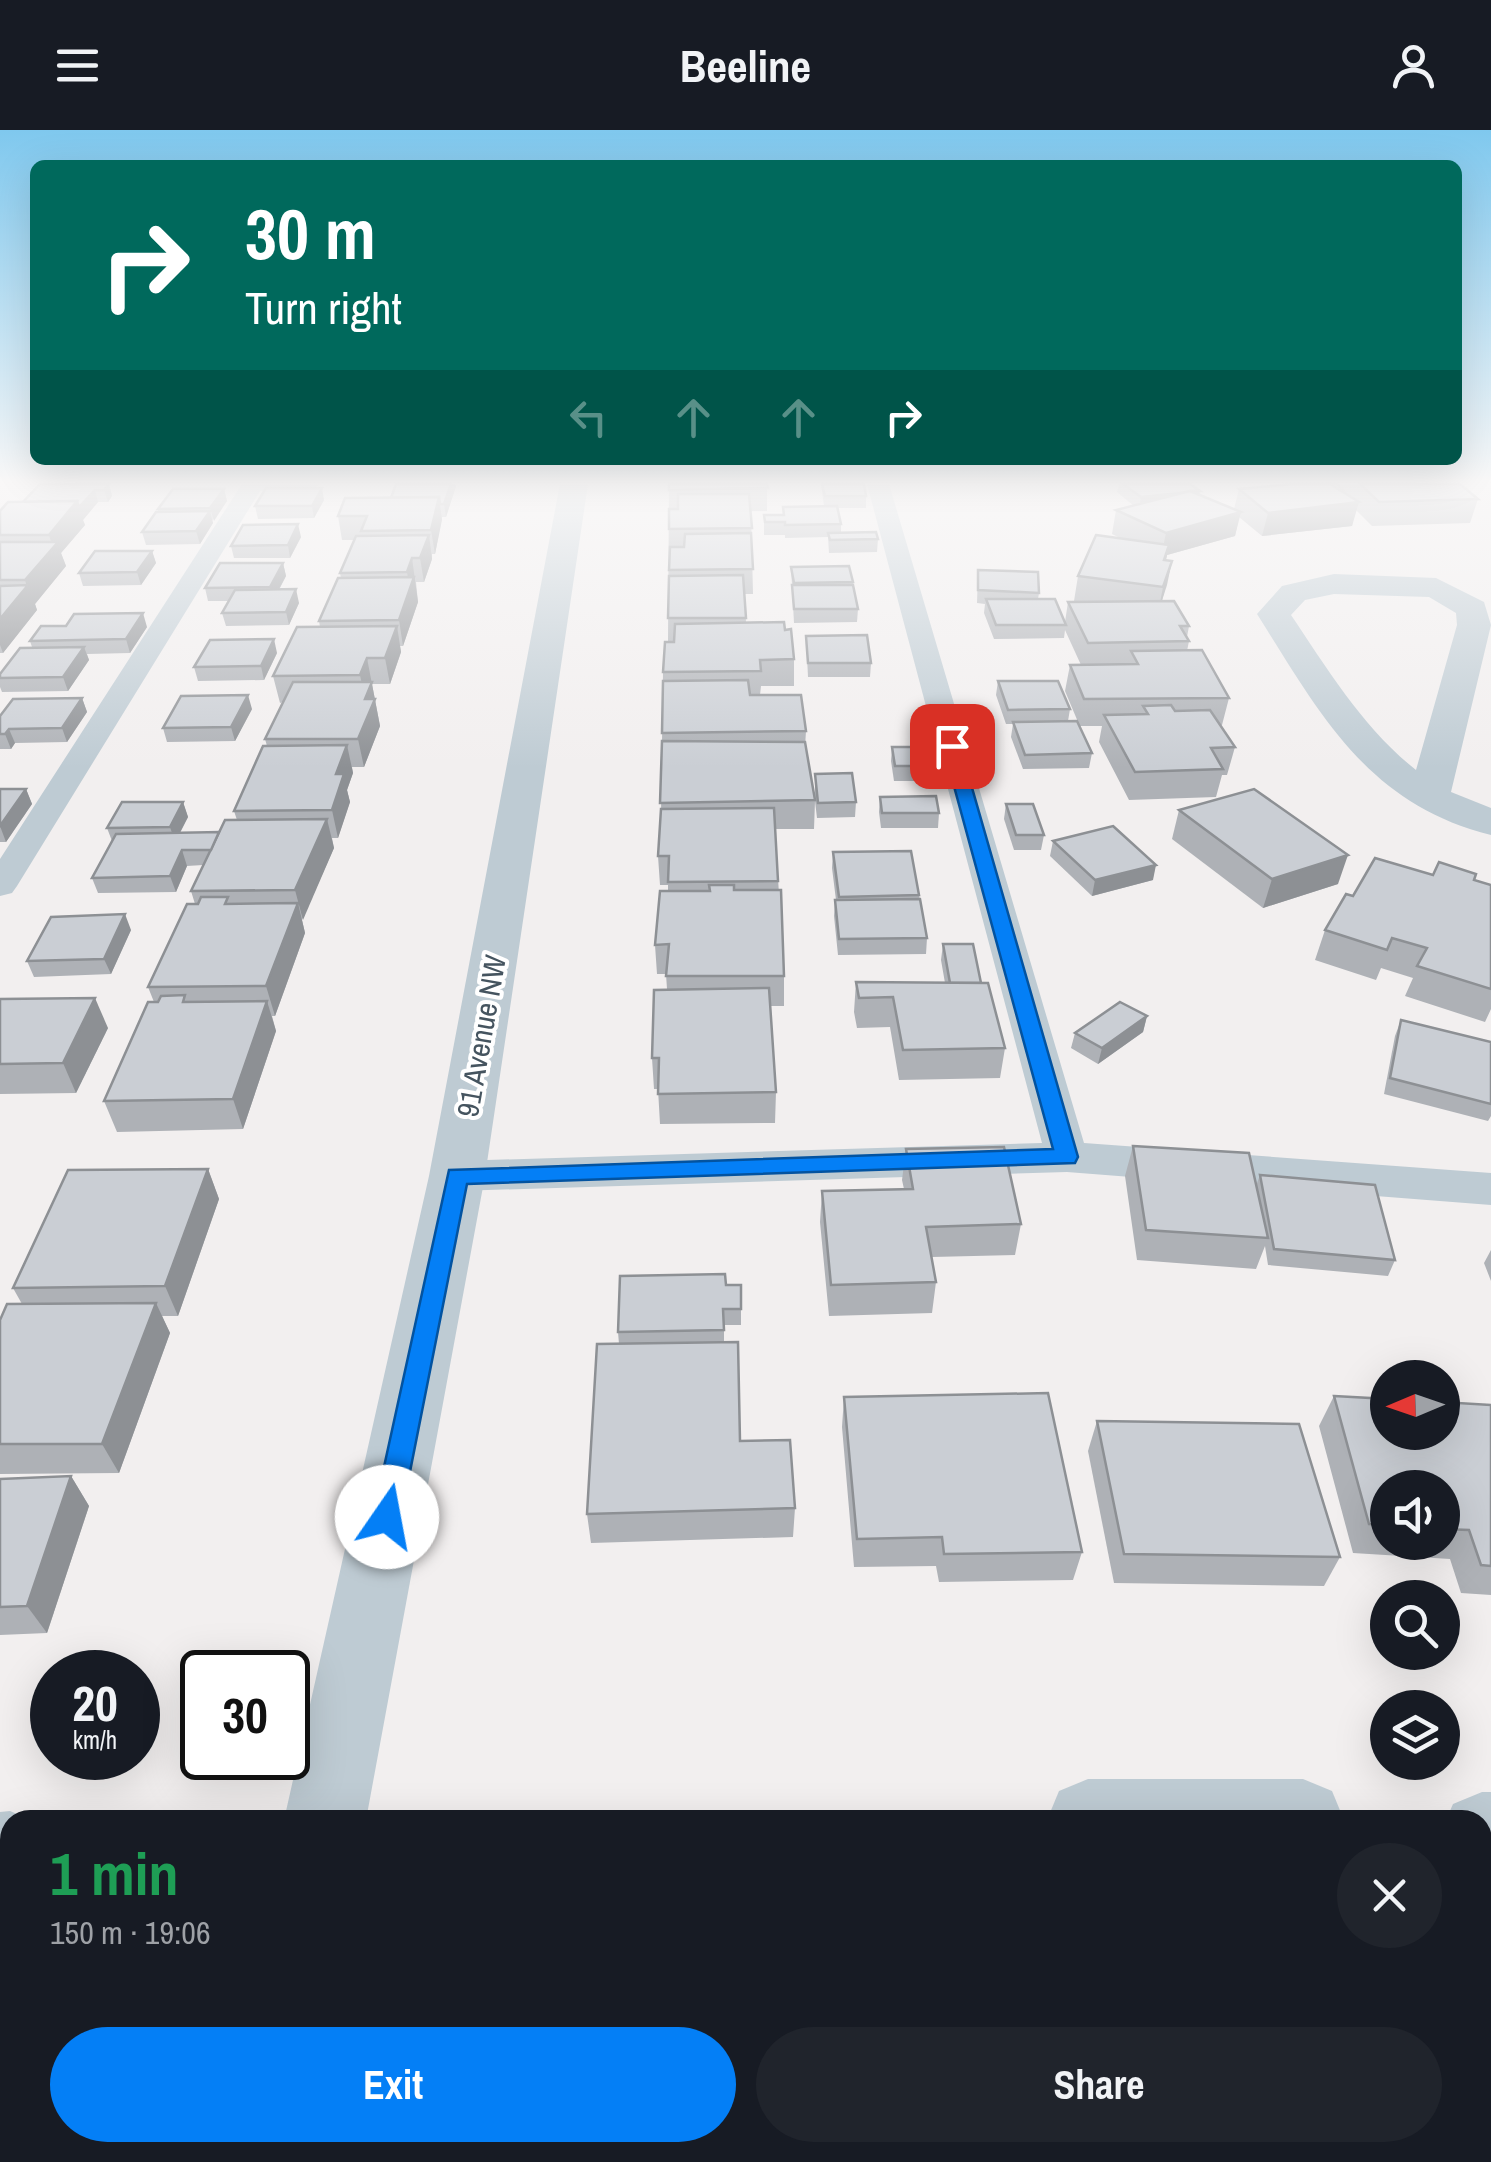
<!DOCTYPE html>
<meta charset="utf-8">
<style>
:root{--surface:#171b24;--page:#20242c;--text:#f1f3f6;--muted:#9ea1a6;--accent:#047ff6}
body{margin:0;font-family:"Archivo Narrow",sans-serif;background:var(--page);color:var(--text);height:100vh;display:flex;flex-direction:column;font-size:38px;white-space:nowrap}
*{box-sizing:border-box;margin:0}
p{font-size:32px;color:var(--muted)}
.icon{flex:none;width:55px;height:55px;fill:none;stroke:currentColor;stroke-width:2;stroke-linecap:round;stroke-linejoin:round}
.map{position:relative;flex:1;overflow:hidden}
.sheet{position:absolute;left:0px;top:1680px;width:1492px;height:352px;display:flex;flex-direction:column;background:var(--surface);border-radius:30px 30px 0 0;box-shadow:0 10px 40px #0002}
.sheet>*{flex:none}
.guide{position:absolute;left:30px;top:30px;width:1432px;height:305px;border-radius:15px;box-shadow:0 10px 40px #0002;background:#00695c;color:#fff;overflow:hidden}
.needle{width:65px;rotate:268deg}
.controls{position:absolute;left:1370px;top:1230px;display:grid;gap:20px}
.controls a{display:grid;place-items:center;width:90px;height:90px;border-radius:50%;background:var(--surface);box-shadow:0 10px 40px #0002;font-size:50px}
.speed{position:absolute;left:30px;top:1520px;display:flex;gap:20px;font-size:50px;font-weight:700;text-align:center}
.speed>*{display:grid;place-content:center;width:130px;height:130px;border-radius:50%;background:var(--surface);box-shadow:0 10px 40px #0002;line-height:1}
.speed small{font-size:25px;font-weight:400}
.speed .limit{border:5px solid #111;border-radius:15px;background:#fff;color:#111}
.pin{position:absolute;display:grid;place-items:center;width:85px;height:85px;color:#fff;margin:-42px;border-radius:20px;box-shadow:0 5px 15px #0006}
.me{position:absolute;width:110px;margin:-55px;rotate:12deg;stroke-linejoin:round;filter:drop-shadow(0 0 8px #0008)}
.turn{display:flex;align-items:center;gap:35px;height:210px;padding:0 50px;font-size:45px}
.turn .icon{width:130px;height:130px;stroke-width:2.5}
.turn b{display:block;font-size:70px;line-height:85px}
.lanes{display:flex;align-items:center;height:95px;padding:0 50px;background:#0003;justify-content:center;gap:50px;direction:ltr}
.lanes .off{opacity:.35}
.round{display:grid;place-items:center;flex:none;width:105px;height:105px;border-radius:52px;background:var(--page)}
.headline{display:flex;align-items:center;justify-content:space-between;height:170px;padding:0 50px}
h1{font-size:60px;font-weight:700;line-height:75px;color:#1e9e55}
.button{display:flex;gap:20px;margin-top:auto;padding:20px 50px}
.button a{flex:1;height:115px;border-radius:60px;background:var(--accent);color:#fff;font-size:40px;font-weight:700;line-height:115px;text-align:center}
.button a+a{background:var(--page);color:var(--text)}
header{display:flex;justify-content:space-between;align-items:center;height:130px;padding:0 50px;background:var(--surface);font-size:45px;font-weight:700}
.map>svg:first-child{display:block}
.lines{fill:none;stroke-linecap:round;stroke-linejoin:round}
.service{fill:#becbd3;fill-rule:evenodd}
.minor{fill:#becbd3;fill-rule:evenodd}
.tertiary{fill:#becbd3;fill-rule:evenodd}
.wall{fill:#aeb1b6;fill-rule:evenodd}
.shaded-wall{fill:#8d9094}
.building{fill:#caced4;stroke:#8d9094;stroke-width:2.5}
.route{fill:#047ff6;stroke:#0353a0;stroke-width:2.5}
.labels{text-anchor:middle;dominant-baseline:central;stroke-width:8;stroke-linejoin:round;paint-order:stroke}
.street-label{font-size:30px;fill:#45545f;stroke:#fff}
</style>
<header><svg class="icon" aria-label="menu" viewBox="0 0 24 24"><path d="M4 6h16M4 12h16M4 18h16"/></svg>Beeline<svg class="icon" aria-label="person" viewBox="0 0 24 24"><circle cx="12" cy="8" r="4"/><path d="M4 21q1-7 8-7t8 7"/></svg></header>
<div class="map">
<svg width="1491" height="2032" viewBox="0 0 1491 2032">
<rect width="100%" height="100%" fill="#f2efef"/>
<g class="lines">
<g class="service">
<path d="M242 354H320L309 361H260L17 756 12 763 0 766V729Z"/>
<path d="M867 354H889L1084 1013 1491 1043V1075L1067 1042 457 1061 442 1057 435 1046 442 1035 457 1031 1042 1013Z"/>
</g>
<g class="minor">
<path d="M560 354H588L485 1046 366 1690H284L429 1046Z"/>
<path d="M1334 444 1436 448 1484 472 1491 495 1451 662 1491 678V705C1367 674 1321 585 1257 484L1282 456ZM1334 464 1429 467 1456 483 1457 495 1416 640C1364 599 1328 540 1291 485L1305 470Z"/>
<path d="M219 2022H315L313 2032H217Z"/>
</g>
<g class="tertiary">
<path d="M1088 1649H1303L1332 1661 1344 1690H1047L1059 1661Z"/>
<path d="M1482 1662H1491V1744H1482V1690H1446L1453 1674Z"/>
<path d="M10 1681 31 1690H10V1765L0 1766V1682Z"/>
</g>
</g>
<g class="wall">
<path d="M109 354 112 366 108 372H98L83 390 85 395 61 423 66 436 35 474 37 480 3 523H0V381L23 372Z"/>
<path d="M396 354H455L456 356 446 387H442L435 424H432V429L424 452H416L418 472 403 516H400L401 522 390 554H372L380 596 364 637H352L353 643 347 660 350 672 338 708H332L334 718 302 790 305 803 275 886H272L276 901 243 999 117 1002 104 971 154 872 148 857 195 774 191 761 203 735 187 736 176 762 98 763 92 748 112 711 107 698 183 672 188 687 180 703 219 702 237 690 234 681 267 616 265 609 283 572 280 573 273 546 320 497 319 491 341 448 340 443 354 410H342L338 386 391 368Z"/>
<path d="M669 354H767V381H751L753 464H745L746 493 785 500 794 529V556H761L760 565 806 601 805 617 815 669V644L856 672 855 687 817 688 815 671 814 699H775L784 846V876H770L776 962 775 993 660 994 658 959H654L652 928 667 859 666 844H657L655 815 668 761V755H660L658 726 661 685 663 542 668 512Z"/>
<path d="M821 354H864L866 366V378H838L841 394V403L878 409 877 422 829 423 828 407 785 408V405H764V385H783V377L824 376Z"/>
<path d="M1119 354H1190L1200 364 1234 379 1239 359 1271 356 1269 354H1460L1478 369 1470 393 1372 396 1356 380 1352 396 1262 406 1239 387 1235 406 1167 425 1166 430 1172 431 1162 471 1189 496 1187 507 1189 511 1187 521 1229 568 1222 595H1220L1235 617 1227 645H1222L1216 667 1129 670 1099 612 1102 596H1079L1092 623 1089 638 1023 639 1011 607 1013 594H1006L996 565 998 551 1070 579 1068 591 1078 592 1065 561 1070 535H1081L1065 500 1064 508 994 509 984 483 985 474 977 473 978 440 1039 463 1038 469 1065 492 1068 472H1081L1074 471 1078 446 1122 409 1112 404 1116 380 1134 376 1117 362Z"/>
<path d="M224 359 227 371 212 391 213 393 200 414 146 415 142 402 158 382V379Z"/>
<path d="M324 370 314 388 258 389 255 376Z"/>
<path d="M301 407 290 428H234L231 416Z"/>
<path d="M152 421 156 433 141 455 83 456 79 443Z"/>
<path d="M283 433 286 446 279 460 299 473 289 495 226 496 222 483 229 471H208L205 458Z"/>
<path d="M791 437 853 452 858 479 857 492 794 493Z"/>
<path d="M147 497 130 523 87 524 89 530 68 561 2 562 0 557V544L32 517 30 511Z"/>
<path d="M806 506 871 533 870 547H808Z"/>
<path d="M277 523 264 550 198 551 194 537Z"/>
<path d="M82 568 87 582 67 612 15 613 11 619H0V586Z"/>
<path d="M252 579 235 611 167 612 163 598Z"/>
<path d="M892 617 931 636 930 651H894L891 631Z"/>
<path d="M0 659H26L32 674 6 712H0Z"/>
<path d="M880 667 939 683 938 698H881L879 682Z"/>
<path d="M1006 674 1044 705 1041 720H1014L1004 689Z"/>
<path d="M1179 680 1338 754 1263 778 1172 709Z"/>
<path d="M1053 711 1153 750 1092 766 1050 726Z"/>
<path d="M833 722 919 765 927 808 926 824 838 825 834 786 835 770H836L832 738Z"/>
<path d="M1433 745 1474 750 1491 755V879L1485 892 1405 866 1413 848 1381 838 1376 850 1315 830 1325 800 1353 766Z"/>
<path d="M131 800 111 844 34 847 27 831Z"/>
<path d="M943 814 981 853 1005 918 1000 948 899 950 890 897 857 898 854 882 856 852 945 853 941 830Z"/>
<path d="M0 869 108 898 76 963 0 964Z"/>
<path d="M1147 886 1143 902 1098 934 1071 918 1075 903Z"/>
<path d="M1401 890 1491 912V986L1488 991 1384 964 1395 906Z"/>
<path d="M1133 1016 1256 1056 1260 1045 1395 1130 1388 1146 1268 1135 1265 1116 1256 1139 1137 1130 1125 1046Z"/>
<path d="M906 1019 1021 1094 1015 1125 932 1127 936 1152 932 1183 829 1186 820 1092 822 1061 904 1059 902 1050Z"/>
<path d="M208 1039 219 1069 178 1186H162L170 1203 119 1343 0 1344V1190L22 1174 13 1158Z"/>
<path d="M1491 1120V1151L1484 1133Z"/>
<path d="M726 1155H741V1195H724V1212L740 1311 795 1378 793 1407 591 1413 587 1384 619 1214 618 1202Z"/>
<path d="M1334 1266 1491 1275V1465L1461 1463 1450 1429 1353 1423 1319 1296ZM1388 1358H1442V1412H1388Z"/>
<path d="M844 1267 1082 1422 1073 1450 939 1452 936 1436 854 1437 842 1297Z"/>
<path d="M1097 1291 1340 1427 1324 1456 1114 1453 1088 1321Z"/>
<path d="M71 1346 89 1376 47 1503 0 1505V1349Z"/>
</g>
<g class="shaded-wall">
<path d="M109 354 112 366 108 372 104 360Z"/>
<path d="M451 354H455L456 356 446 387 444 374Z"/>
<path d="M322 358 324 370 314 388 312 376Z"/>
<path d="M224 359 227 371 214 391 210 378Z"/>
<path d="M95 360 98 372 83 390 85 395 61 423 66 436 35 474 37 480 3 523 0 515V489L27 457 25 450 53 418 49 405 77 371Z"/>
<path d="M1200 361 1198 373 1139 379 1141 367Z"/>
<path d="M439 367 442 390 435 424 431 400Z"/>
<path d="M1359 372 1352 396 1262 406 1268 383Z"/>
<path d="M210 381 213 393 200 414 196 401Z"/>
<path d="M1241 382 1235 406 1167 425 1164 439 1161 427 1166 403Z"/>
<path d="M298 394 301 407 290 428 288 415Z"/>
<path d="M429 405 432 429 424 452 420 428Z"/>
<path d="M152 421 156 433 141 455 137 442Z"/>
<path d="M412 428 418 472 403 516 399 490 410 460 407 442Z"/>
<path d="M1172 431 1167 455 1158 483 1163 457Z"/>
<path d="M283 433 286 446 273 470 270 457Z"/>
<path d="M296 459 299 473 289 495 286 482Z"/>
<path d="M143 483 147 497 130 523 126 509Z"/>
<path d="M397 496 401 522 390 554 385 528Z"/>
<path d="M274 509 277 523 264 550 261 536Z"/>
<path d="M84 517 89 530 68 561 63 547Z"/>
<path d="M367 528 380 596 364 637 358 609 368 584 360 545Z"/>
<path d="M248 565 252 579 235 611 231 597Z"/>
<path d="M82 568 87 582 67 612 62 598Z"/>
<path d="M9 599 15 613 11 619 5 604Z"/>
<path d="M347 615 353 643 347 660 350 672 338 708 332 680 336 644Z"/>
<path d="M26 659 32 674 6 712 0 696Z"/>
<path d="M183 672 188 687 175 712 170 697Z"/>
<path d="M327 689 334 718 303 790 295 760Z"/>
<path d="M182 720 187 736 176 762 170 746Z"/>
<path d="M1348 725 1338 754 1263 778 1272 749Z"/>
<path d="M1156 735 1153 750 1092 766 1095 750Z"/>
<path d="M298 773 305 803 275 886 266 856Z"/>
<path d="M125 784 131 800 111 844 104 829Z"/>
<path d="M95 868 108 898 76 963 63 933Z"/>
<path d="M267 871 276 901 243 999 233 969Z"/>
<path d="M1147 886 1143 902 1098 934 1102 918Z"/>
<path d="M208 1039 219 1069 178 1186 165 1156Z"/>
<path d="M156 1173 170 1203 119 1343 102 1314Z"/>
<path d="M71 1346 89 1376 47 1503 27 1476Z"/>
</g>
<g class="building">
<path d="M40 354H109L104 360H95L79 377 77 371 23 372Z"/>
<path d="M396 354H451L444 374H440L439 367 391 368Z"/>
<path d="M669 354H767L768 358 669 360Z"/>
<path d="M822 354H864L866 366H825Z"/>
<path d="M1123 354H1190L1200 361H1190L1180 363 1141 367Z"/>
<path d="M1294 354H1330L1359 372 1268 383 1239 359Z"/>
<path d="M1330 354H1337L1343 360H1340Z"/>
<path d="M1360 354H1460L1478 369 1379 372Z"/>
<path d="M266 358H322L312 376H255Z"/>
<path d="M173 359H224L210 378 158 379Z"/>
<path d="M1190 361 1241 382 1166 403 1116 380Z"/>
<path d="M678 364H749L752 398 669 399V379H678Z"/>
<path d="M439 367 431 400 361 401 367 386H338L345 368Z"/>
<path d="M77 371 49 405H0V381L8 372Z"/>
<path d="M837 376 841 394 785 395V392H765L764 385H784L783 377Z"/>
<path d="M210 381 196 401 142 402 156 382Z"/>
<path d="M298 394 288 415 231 416 243 395Z"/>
<path d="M876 402 878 409 830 410 828 403Z"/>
<path d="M751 403 753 439 669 440 670 417H684L685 404Z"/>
<path d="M429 405 420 428H412L407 442 340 443 356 406Z"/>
<path d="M1096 405 1169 415 1164 430 1172 431 1163 457 1078 446Z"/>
<path d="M0 412H58L25 450H0Z"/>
<path d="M95 421H152L137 442 79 443Z"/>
<path d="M220 433H283L270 457 205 458Z"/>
<path d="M849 436 853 452 794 453 791 437Z"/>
<path d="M978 440 1038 442 1039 463 978 460Z"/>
<path d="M743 445 746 488H668L669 446Z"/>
<path d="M414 447 399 490 319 491 338 448Z"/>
<path d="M28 455 0 489V456Z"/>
<path d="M792 455H853L858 479H794Z"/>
<path d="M296 459 286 482 222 483 235 460Z"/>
<path d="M986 469H1055L1066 495H996Z"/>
<path d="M1174 471 1189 496H1180L1189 511 1088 513 1068 472Z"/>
<path d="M143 483 126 509 30 511 41 496H66L74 484Z"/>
<path d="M784 492 785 500 791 499 794 529 760 530 761 541 663 542 665 512H674L675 494Z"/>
<path d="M397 496 385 528H367L360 545 273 546 297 497Z"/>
<path d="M867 505 871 533H808L806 506Z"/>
<path d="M274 509 261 536 194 537 210 510Z"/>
<path d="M84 517 63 547 0 548V544L20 518Z"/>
<path d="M1202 520 1229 568 1084 569 1070 535 1138 534 1131 521Z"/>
<path d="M748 550 750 565H801L806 601 662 603 663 551Z"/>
<path d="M998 551H1058L1070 579 1008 580Z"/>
<path d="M293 552H372L365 569H375L358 609H265Z"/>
<path d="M248 565 231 597 163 598 181 566Z"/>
<path d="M82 568 62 598 9 599 5 604H0V586L13 569Z"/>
<path d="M1171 575 1175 581 1210 580 1235 617 1211 618 1223 639 1135 642 1104 585 1148 584 1143 576Z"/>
<path d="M1077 591 1092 623 1025 625 1013 592Z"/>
<path d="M662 611 805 612 815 670 660 673Z"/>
<path d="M347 615 336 644H344L332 680 234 681 263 616Z"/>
<path d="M892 617H926L931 636H895Z"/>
<path d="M852 643 856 672 818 673 815 644Z"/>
<path d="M0 659H26L0 696Z"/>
<path d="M1254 659 1348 725 1272 749 1179 680Z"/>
<path d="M936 666 939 683H882L880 667Z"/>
<path d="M122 672H183L170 697 107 698Z"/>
<path d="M1006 674H1033L1044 705H1016Z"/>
<path d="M774 678 778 751 668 752 669 726H658L661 679Z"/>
<path d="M327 689 295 760 191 761 225 690Z"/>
<path d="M1113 696 1156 735 1095 750 1053 711Z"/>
<path d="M219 702 211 720H182L170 746 92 748 116 704Z"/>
<path d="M911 721 919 765 839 767 833 722Z"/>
<path d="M1375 728 1433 745 1439 732 1476 744 1474 750 1491 755V859L1417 836 1427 818 1392 808 1387 820 1325 800 1346 764 1353 766Z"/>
<path d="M709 755H734V760H781L784 846H666L669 814 655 815 660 761H710Z"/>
<path d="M201 767H228L225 774 298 773 266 856 148 857 187 774H198Z"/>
<path d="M920 769 927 808 839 809 835 770Z"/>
<path d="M125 784 104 829 27 831 51 787Z"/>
<path d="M943 814H973L981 853H950Z"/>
<path d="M856 852 988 853 1005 918 903 920 893 867 859 868Z"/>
<path d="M769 858 776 962 658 964 659 928H652L654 860Z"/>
<path d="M185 865 183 872 267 871 233 969 104 971 148 872H158L161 866Z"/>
<path d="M95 868 63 933 0 934V869Z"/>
<path d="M1120 872 1147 886 1102 918 1075 903Z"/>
<path d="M1401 890 1491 912V974L1390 948Z"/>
<path d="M1133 1016 1249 1023 1268 1108 1146 1100Z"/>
<path d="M1004 1017 1021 1094 926 1097 936 1152 831 1155 822 1061 913 1059 906 1019Z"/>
<path d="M208 1039 165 1156 13 1158 68 1040Z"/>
<path d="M1260 1045 1375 1055 1395 1130 1274 1119Z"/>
<path d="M725 1144 726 1155H741V1179H723L724 1200 618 1202 620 1146Z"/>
<path d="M156 1173 102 1314H0V1190L7 1174Z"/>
<path d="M738 1212 740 1311 790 1310 795 1378 587 1384 597 1214Z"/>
<path d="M1048 1263 1082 1422 944 1424 942 1407 857 1409 844 1267Z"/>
<path d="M1334 1266 1388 1269V1302H1442V1272L1491 1275V1436L1481 1435 1469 1400 1442 1399V1358H1388V1395L1369 1394Z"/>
<path d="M1097 1291 1299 1294 1340 1427 1124 1424Z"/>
<path d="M71 1346 27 1476 0 1477V1349Z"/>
</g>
<linearGradient id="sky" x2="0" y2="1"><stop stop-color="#7fc8ee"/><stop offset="0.55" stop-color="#f9f8f8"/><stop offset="1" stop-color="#f9f8f8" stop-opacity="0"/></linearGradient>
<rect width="1491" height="638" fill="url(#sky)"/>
<path class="route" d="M946 612 960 616 1078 1027 1075 1033 467 1054 401 1387 397 1396 387 1400 377 1396 373 1387 449 1040 1053 1019 943 616Z"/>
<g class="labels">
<g class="street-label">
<text transform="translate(481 906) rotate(-80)">91 Avenue NW</text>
</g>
</g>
</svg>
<div class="controls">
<a><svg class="needle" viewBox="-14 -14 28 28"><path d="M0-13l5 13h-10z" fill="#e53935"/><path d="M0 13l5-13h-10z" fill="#9ea1a6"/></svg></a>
<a><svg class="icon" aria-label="sound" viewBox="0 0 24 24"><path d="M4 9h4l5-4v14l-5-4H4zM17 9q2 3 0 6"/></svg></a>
<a><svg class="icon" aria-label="search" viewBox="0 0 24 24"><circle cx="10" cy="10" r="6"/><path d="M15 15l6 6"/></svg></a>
<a><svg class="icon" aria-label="layers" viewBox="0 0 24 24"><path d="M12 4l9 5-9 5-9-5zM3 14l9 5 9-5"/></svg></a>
</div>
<div class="speed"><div>20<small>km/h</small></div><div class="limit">30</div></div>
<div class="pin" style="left:952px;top:616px;background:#d93025"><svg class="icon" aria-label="arrive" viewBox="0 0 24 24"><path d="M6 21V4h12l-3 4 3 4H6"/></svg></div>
<svg class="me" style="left:387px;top:1387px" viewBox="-20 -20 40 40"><circle r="19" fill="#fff"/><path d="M0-13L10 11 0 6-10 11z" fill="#047ff6"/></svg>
<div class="guide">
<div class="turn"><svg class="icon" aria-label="right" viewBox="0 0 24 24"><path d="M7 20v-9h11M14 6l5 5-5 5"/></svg><div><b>30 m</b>Turn right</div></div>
<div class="lanes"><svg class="icon off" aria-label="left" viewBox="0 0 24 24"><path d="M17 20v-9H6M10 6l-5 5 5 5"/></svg><svg class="icon off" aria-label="ahead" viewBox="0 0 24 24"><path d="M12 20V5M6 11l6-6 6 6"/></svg><svg class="icon off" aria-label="ahead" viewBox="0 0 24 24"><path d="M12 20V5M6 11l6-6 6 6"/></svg><svg class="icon" aria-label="right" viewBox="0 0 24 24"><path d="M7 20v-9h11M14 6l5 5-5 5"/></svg></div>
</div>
<section class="sheet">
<div class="headline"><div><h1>1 min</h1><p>150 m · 19:06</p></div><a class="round"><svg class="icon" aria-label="close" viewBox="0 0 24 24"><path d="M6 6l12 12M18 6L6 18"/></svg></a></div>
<div class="button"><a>Exit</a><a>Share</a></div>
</section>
</div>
